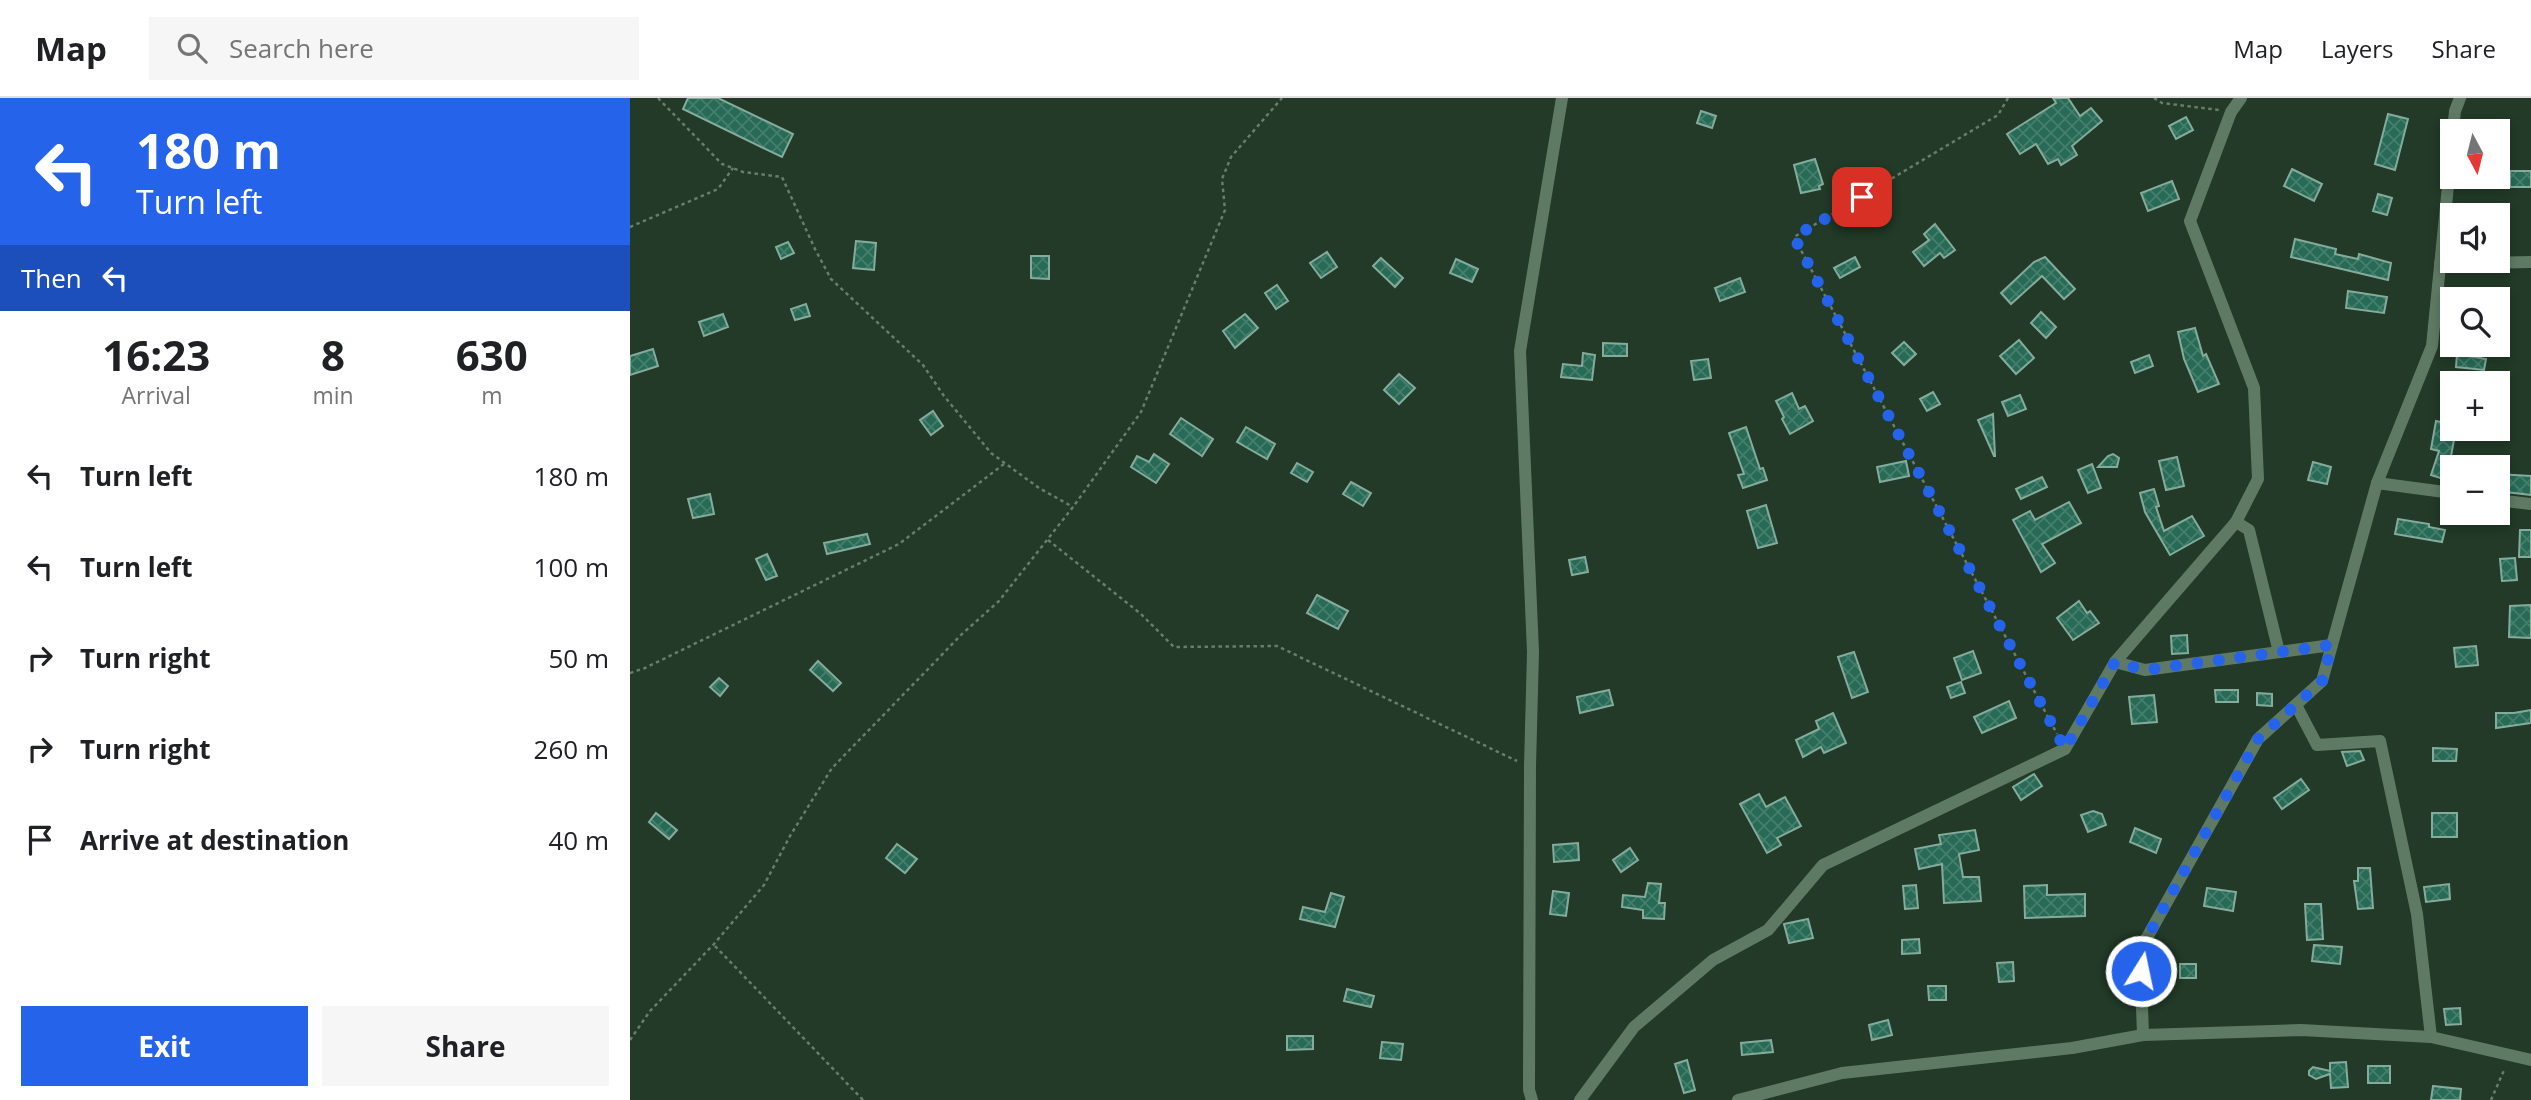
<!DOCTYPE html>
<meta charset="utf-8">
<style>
:root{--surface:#fff;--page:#f6f6f6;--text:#202124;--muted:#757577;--line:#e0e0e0;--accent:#2563eb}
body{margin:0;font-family:"Open Sans",sans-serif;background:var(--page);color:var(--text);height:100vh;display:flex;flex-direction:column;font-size:26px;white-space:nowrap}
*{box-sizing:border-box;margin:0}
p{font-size:23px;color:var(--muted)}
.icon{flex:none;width:38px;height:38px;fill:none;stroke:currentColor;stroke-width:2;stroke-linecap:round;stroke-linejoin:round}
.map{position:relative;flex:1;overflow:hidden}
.details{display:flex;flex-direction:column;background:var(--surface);width:630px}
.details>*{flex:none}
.top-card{background:#2563eb;color:#fff;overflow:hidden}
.needle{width:46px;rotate:173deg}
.buttons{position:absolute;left:1810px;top:21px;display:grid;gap:14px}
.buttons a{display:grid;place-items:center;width:70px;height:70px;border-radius:0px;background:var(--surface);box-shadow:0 4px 10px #0003;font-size:35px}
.pin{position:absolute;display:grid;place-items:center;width:60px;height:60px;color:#fff;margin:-30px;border-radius:14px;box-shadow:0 4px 10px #0006}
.me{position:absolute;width:77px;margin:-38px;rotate:10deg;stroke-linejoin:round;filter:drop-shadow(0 0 5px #0008)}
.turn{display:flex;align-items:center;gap:24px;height:147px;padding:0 21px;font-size:32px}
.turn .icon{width:91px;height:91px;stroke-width:2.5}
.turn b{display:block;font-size:49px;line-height:60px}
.then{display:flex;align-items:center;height:66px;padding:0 21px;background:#0003;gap:14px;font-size:26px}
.eta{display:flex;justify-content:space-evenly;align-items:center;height:119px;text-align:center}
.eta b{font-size:42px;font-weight:700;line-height:49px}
.action{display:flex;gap:14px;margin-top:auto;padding:14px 21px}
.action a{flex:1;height:80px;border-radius:0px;background:var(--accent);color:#fff;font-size:28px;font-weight:700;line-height:80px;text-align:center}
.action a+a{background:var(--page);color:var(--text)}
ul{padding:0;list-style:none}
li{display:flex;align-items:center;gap:21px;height:91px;padding:0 21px}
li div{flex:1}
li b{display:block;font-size:26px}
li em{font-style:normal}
header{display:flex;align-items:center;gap:42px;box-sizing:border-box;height:98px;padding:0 35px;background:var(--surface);border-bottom:2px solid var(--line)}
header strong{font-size:33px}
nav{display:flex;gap:38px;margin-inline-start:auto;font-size:24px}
.search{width:490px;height:63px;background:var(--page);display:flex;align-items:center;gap:18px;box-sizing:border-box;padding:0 24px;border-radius:0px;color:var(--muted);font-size:26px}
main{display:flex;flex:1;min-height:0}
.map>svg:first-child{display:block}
.building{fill:url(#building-cross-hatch);stroke:#85ab9c;stroke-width:2}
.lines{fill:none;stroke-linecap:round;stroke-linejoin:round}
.path{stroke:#697d6c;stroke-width:2.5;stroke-dasharray:3.5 3.5;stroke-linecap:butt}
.street{stroke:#5f7a64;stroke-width:12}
.route{stroke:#2563eb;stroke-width:12;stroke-dasharray:0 21.6}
</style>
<header>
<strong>Map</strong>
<div class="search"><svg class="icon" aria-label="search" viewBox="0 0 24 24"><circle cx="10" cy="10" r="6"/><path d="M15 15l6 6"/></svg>Search here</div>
<nav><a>Map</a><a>Layers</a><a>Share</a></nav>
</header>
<main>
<section class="details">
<div class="top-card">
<div class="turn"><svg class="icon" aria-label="left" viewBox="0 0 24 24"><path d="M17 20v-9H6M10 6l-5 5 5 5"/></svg><div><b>180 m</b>Turn left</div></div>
<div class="then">Then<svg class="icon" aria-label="left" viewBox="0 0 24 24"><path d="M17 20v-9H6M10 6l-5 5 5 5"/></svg></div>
</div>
<div class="eta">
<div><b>16:23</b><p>Arrival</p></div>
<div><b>8</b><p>min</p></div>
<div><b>630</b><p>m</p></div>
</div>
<ul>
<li><svg class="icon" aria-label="left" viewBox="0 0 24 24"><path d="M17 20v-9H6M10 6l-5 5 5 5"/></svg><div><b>Turn left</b></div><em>180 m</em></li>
<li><svg class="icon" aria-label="left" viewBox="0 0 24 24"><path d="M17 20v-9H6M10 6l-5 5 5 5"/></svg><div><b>Turn left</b></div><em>100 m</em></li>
<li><svg class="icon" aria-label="right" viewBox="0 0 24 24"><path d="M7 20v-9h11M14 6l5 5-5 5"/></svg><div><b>Turn right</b></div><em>50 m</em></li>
<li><svg class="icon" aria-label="right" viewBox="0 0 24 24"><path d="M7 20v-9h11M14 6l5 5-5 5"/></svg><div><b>Turn right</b></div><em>260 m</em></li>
<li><svg class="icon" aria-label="arrive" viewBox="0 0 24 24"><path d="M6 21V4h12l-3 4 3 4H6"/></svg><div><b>Arrive at destination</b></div><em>40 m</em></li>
</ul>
<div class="action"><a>Exit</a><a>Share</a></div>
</section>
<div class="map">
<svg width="1901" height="1002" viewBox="0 0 1901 1002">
<defs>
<pattern id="building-cross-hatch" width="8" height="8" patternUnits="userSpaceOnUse" patternTransform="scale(1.75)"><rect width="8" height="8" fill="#276a55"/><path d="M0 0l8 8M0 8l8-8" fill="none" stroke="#457f6c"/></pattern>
</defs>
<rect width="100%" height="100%" fill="#223a27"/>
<g class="building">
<path d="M58 0H88L163 36 152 59 53 11Z"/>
<path d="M1423 0H1438L1450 18 1461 10 1472 23 1442 48 1447 57 1431 67 1428 61 1418 66 1406 46 1390 56 1377 36 1426 5Z"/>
<path d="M1071 13 1086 18 1082 30 1067 25Z"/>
<path d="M1758 16 1778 21 1765 72 1745 66Z"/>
<path d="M1556 19 1563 32 1546 41 1539 28Z"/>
<path d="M1185 61 1193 86 1189 88 1190 91 1171 95 1164 67Z"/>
<path d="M1662 71 1692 86 1684 103 1654 88Z"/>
<rect x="1880" y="73" width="21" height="16"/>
<path d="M1542 83 1549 101 1518 113 1511 95Z"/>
<path d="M1748 96 1762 100 1757 117 1743 113Z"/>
<path d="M1305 126 1325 152 1314 160 1310 155 1294 168 1283 154 1299 142 1294 136Z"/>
<path d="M1665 141 1706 151 1705 156 1728 161 1729 156 1761 165 1758 182 1661 159Z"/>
<path d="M226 143 246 145 244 172 223 170Z"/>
<path d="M158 144 164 155 151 161 146 149Z"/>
<path d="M697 154 707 169 691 180 680 165Z"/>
<path d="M401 158H419V181L401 180Z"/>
<path d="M1225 159 1230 169 1210 180 1204 170Z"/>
<path d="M1415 159 1445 191 1434 201 1412 178 1381 206 1371 195 1404 164Z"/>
<path d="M751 160 773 180 765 189 743 168Z"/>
<path d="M826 161 848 171 842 184 820 175Z"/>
<path d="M1110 180 1115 194 1090 203 1085 190Z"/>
<path d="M647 187 658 203 646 211 635 195Z"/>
<path d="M1718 193 1757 199 1754 215 1716 210Z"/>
<path d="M176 206 180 218 165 222 161 211Z"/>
<path d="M1411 214 1426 229 1416 240 1401 225Z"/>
<path d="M93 216 98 229 74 238 69 224Z"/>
<path d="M615 216 628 230 605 250 593 233Z"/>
<path d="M1565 230 1573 258 1576 256 1589 286 1568 294 1554 261 1548 234Z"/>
<path d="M1389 242 1404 260 1386 276 1370 258Z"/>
<path d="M1274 244 1286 256 1274 267 1262 255Z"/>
<path d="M973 245 997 246V258H973Z"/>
<path d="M23 251 28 268 0 277V258Z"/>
<path d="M953 255 965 257 962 282 931 279 933 266 952 268Z"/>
<path d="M1827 256 1856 261 1854 272 1826 269Z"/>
<path d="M1519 257 1523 268 1505 275 1501 264Z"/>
<path d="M1078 261 1081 280 1064 282 1061 263Z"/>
<path d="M769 276 785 290 769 306 754 292Z"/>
<path d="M1303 294 1310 306 1297 313 1290 301Z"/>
<path d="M1162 295 1169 311 1175 308 1183 323 1160 336 1152 321 1154 319 1146 303Z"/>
<path d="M1390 297 1396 311 1378 318 1372 304Z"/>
<path d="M303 313 313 328 301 337 290 322Z"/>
<path d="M1363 316 1365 358H1364L1348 322Z"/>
<path d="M551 320 583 341 572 358 540 336Z"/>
<path d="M1806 323 1822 326V331H1826L1819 369 1821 370 1817 382 1801 377 1809 353 1801 351Z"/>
<path d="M616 329 645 346 637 361 607 344Z"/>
<path d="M1116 329 1130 371 1133 370 1137 382 1113 390 1108 377 1114 376 1099 335Z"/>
<path d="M524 356 539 366 526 385 501 369 507 358 519 364Z"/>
<path d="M1483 356 1489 360 1487 369H1468L1478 358Z"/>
<path d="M1547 359 1554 388 1536 392 1529 363Z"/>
<path d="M1276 363 1279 378 1250 384 1247 369Z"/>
<path d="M1683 364 1701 369 1697 386 1678 382Z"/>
<path d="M667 365 683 374 677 384 661 375Z"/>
<path d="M1462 366 1471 390 1458 395 1448 372Z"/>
<path d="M1867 376 1901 378V397L1867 393Z"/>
<path d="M1412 379 1417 389 1391 401 1386 391Z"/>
<path d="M721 384 741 395 733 408 713 396Z"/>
<path d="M1524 391 1529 408 1526 409 1534 433 1562 418 1574 438 1540 457 1515 414 1510 395Z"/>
<path d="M80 396 84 416 63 420 58 401Z"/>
<path d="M1439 404 1451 425 1412 446 1425 465 1411 474 1383 422 1400 413 1405 422Z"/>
<path d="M1136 407 1147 445 1128 450 1117 413Z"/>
<path d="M1768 421 1799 426V429L1815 432 1812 444 1765 436Z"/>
<path d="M1890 432H1901V459H1889Z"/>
<path d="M237 436 240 446 197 456 194 445Z"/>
<path d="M137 456 147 478 136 482 126 461Z"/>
<path d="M955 459 958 474 942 477 939 462Z"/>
<path d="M1885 460 1887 482 1872 483 1870 461Z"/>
<path d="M687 497 718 513 708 531 677 515Z"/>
<path d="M1449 503 1457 515 1460 513 1469 525 1443 542 1427 520Z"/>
<path d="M1901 507V540L1879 539 1880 508Z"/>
<path d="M1557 537 1558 555 1542 556 1541 538Z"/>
<path d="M1846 548 1848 567 1826 569 1824 550Z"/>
<path d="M1343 553 1351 575 1332 582 1324 560Z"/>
<path d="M1224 554 1238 594 1222 600 1208 559Z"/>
<path d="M188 563 211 585 203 593 180 572Z"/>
<path d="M89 580 98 588 90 598 80 589Z"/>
<path d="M1331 584 1335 595 1321 600 1317 589Z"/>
<path d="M979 592 983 607 950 615 947 599Z"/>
<path d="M1585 592H1608V604H1586Z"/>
<path d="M1627 595 1642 596V608L1627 607Z"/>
<path d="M1524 597 1527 624 1502 626 1499 599Z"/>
<path d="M1379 603 1386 620 1352 635 1344 619Z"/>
<path d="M1901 612V625L1866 630V615H1884Z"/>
<path d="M1203 615 1216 645 1194 655 1191 649 1173 659 1166 642 1189 631 1186 623Z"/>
<path d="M1803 650 1827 651 1826 663H1803Z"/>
<path d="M1730 653 1734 662 1717 668 1712 654Z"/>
<path d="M1404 676 1412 688 1391 702 1383 689Z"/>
<path d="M1671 681 1679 692 1652 711 1644 700Z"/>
<path d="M1129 696 1136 709 1155 699 1171 728 1147 740 1151 747 1137 755 1110 706Z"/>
<path d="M1463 713 1472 716 1476 727 1458 734 1451 717Z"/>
<path d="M26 715 47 732 39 741 19 724Z"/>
<rect x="1802" y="715" width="25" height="24"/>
<path d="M1505 730 1531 741 1526 755 1500 744Z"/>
<path d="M1345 732 1349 752 1329 756 1333 779H1349L1351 803 1314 805 1312 766 1289 771 1285 751 1311 746 1309 737Z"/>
<path d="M948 745 949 762 924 764 923 747Z"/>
<path d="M267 746 287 761 275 775 256 760Z"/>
<path d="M1000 750 1008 762 991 774 983 762Z"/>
<path d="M1728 770H1740L1743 810 1728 811 1724 783H1728Z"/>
<path d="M1018 785 1031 786 1029 805H1035L1034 821 1013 820V812L992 809 993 797 1015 799Z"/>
<path d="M1819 786 1820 801 1796 804 1794 789Z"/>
<path d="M1286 787 1288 810 1275 811 1273 788Z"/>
<path d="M1417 787V797L1455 796V818L1395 820 1394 788Z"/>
<path d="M1577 790 1606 794 1603 813 1574 808Z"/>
<path d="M923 793 939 795 936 818 920 816Z"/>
<path d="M701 795 714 799 705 829 670 821 673 809 695 814Z"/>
<path d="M1675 806H1691L1693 841 1677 842Z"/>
<path d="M1178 821 1183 840 1159 845 1154 826Z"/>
<path d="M1289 841 1290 855 1272 856V842Z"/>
<path d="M1684 847 1712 849 1710 866 1682 863Z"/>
<path d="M1383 864 1384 883 1369 884 1367 865Z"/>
<rect x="1550" y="866" width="16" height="14"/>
<path d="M1298 888H1316V902H1299Z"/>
<path d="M717 891 744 898 741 909 714 903Z"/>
<path d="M1830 910 1831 926 1816 927 1814 911Z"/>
<path d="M1258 922 1262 937 1242 942 1239 927Z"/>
<path d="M657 938H683V951L657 952Z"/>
<path d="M1141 942 1143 954 1112 957 1111 945Z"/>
<path d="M752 944 773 946 771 962 750 960Z"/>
<path d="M1057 962 1065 992 1054 995 1045 966Z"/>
<path d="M1716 964 1718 989 1701 990 1700 976 1686 981 1679 977V973L1683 969 1700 973V965Z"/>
<rect x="1738" y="968" width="22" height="17"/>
<path d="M1803 988 1831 991 1830 1002H1801Z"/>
</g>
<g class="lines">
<g class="path">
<path d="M28 0 92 66 113 74 152 79 185 151 201 181 293 267 314 298 361 355 409 390 443 409"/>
<path d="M1378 0 1368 17 1164 139 1427 636"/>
<path d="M1524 0 1532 5 1589 12"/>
<path d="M0 129 88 91 103 70"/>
<path d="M418 442 511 516 544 549 647 548 887 663"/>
<path d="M0 575 15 570 269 446 374 366"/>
<path d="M85 848 233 1002"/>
<path d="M0 942 20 913 84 846 134 787 160 738 202 670 332 536 369 503 443 409 511 314 595 112 592 81 601 59 652 0"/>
<path d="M1861 1002 1875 970"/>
</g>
<g class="street">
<path d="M1823 33 1825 13 1830 0"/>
<path d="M1810 166 1901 164"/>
<path d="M1747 385 1822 395"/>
<path d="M1867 402 1901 406"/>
<path d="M1606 424 1619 432 1649 554"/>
<path d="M1485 564 1515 572 1702 547"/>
<path d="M1666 607 1687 647 1750 643 1787 816 1801 939"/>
<path d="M1513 937 1510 852 1628 641 1692 583 1747 385 1802 248 1822 48"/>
<path d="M902 1002 899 992 900 668 903 554 890 253 932 0"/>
<path d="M950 1002 1004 929 1083 862 1138 832 1193 767 1435 651 1485 564 1606 424 1628 381 1624 290 1560 123 1601 14 1611 0"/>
<path d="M1108 1002 1212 975 1442 950 1513 937 1671 932 1801 939 1901 962"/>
</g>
</g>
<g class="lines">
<path class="route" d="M1232 99 1164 139 1435 651 1485 564 1515 572 1702 547 1692 583 1628 641 1510 852 1511 873"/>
</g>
</svg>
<div class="buttons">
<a><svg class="needle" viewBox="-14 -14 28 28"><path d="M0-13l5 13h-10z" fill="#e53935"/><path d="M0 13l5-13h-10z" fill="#757577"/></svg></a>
<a><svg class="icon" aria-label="sound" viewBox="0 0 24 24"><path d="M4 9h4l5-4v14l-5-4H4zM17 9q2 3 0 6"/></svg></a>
<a><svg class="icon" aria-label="search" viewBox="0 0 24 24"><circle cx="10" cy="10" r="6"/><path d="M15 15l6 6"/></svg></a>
<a>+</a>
<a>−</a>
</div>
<div class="pin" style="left:1232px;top:99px;background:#d93025"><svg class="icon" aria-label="arrive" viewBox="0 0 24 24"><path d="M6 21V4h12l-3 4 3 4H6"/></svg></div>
<svg class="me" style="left:1511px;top:873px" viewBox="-20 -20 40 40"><circle r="17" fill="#2563eb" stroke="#fff" stroke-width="3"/><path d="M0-11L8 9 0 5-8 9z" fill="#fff"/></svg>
</div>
</main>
